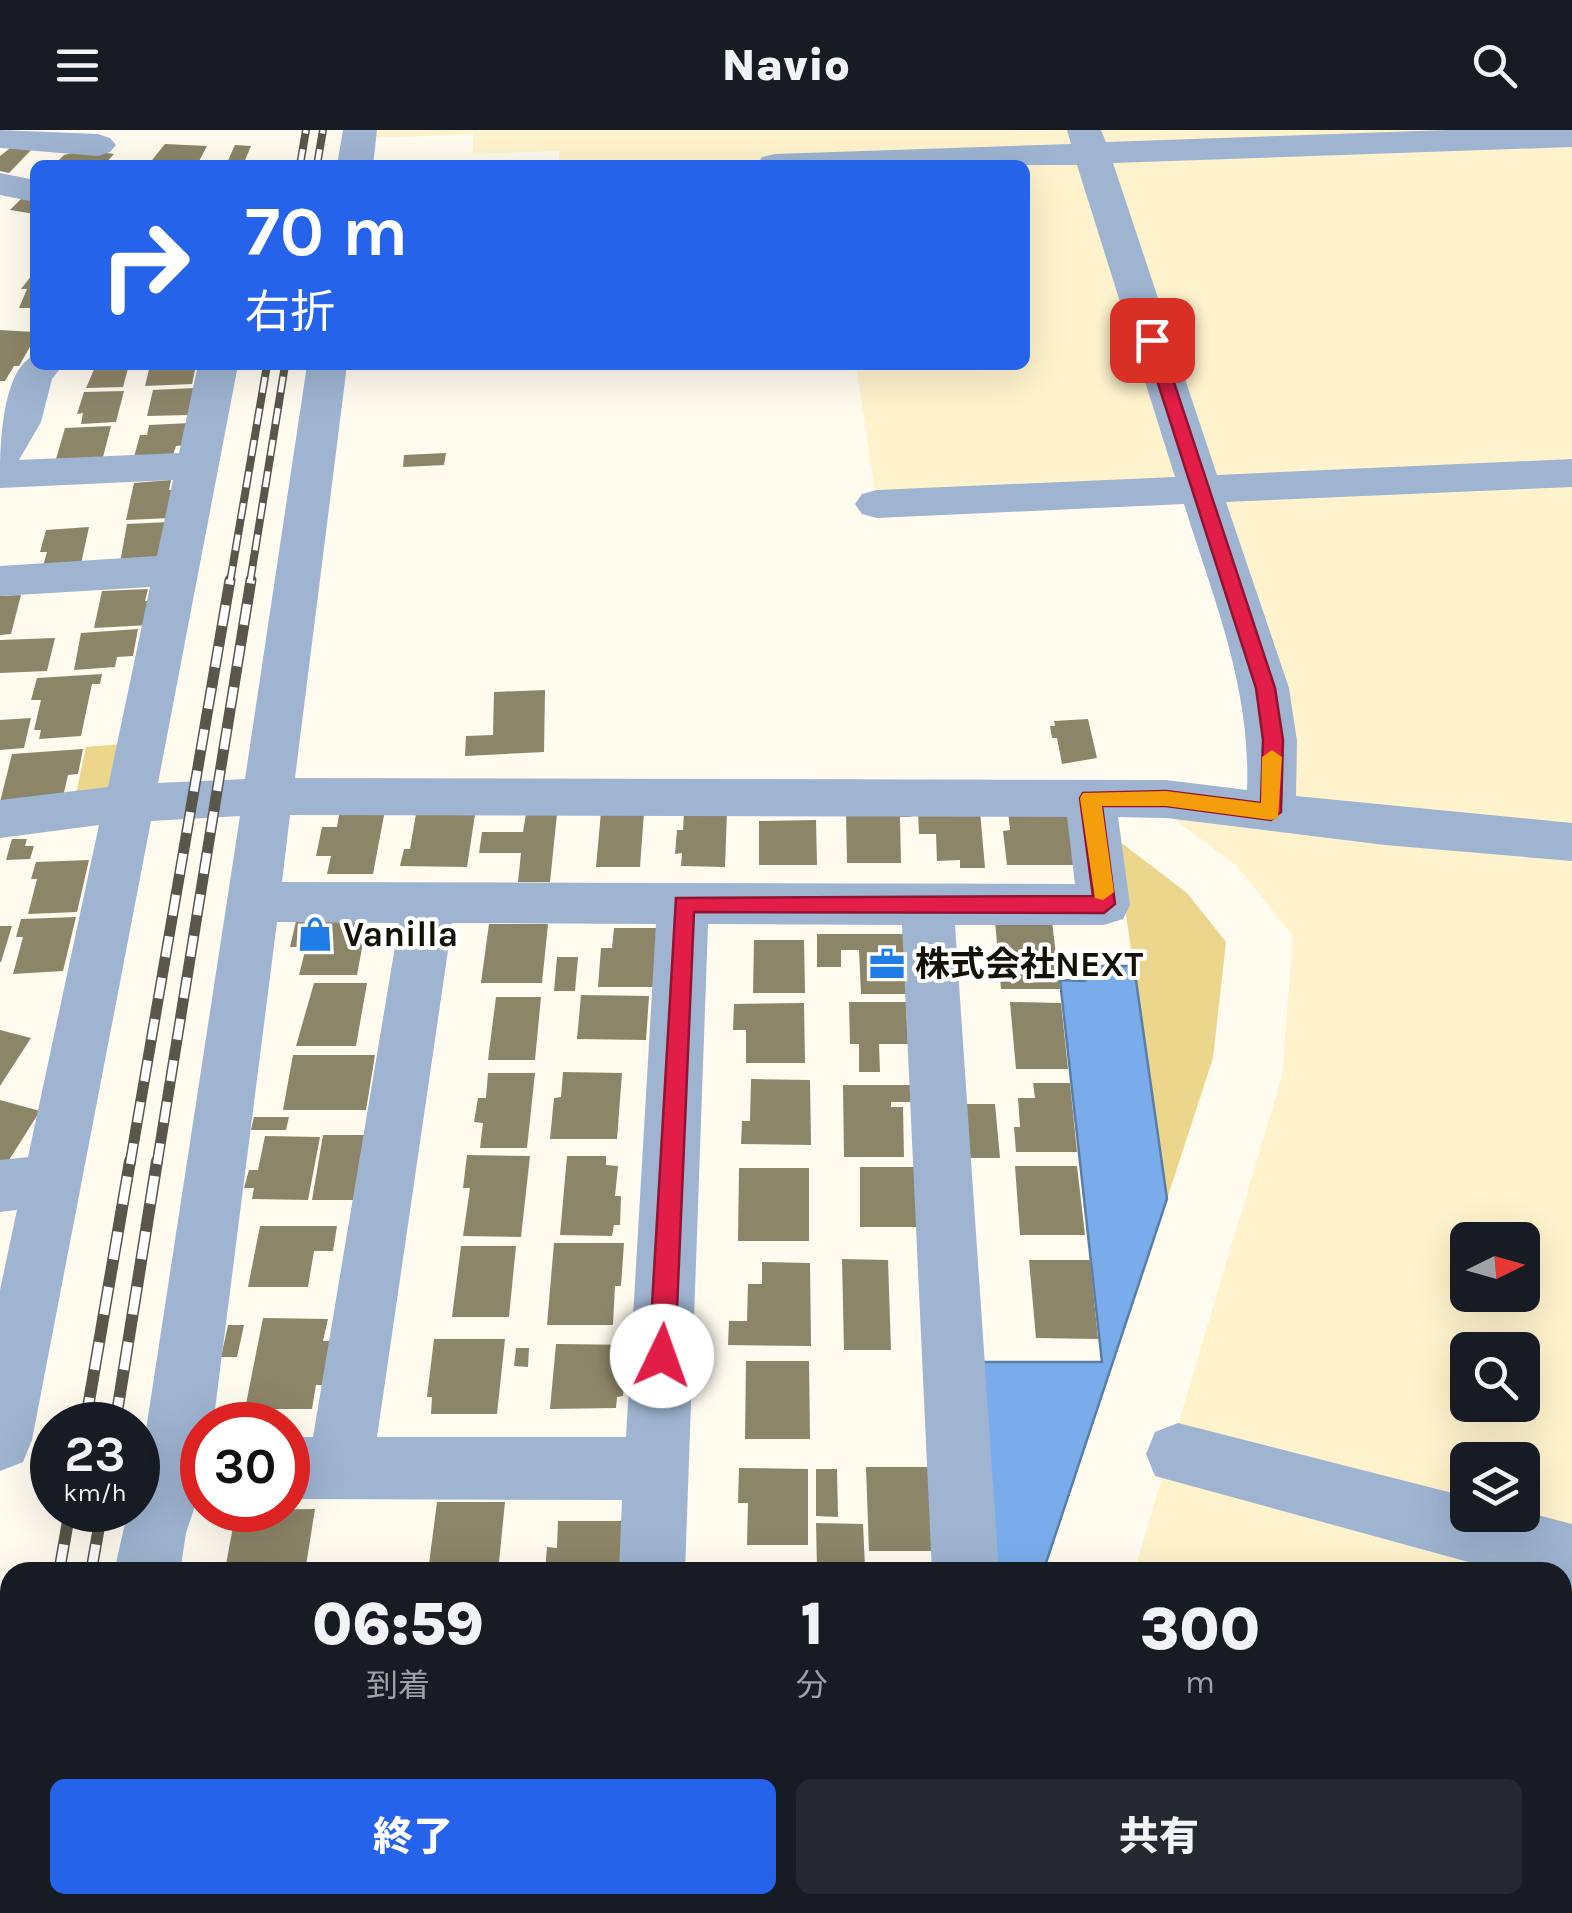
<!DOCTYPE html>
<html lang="ja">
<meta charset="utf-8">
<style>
:root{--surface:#171b24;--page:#242831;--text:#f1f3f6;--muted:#9ea1a6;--accent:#2563eb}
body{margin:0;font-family:Karla,"Noto Sans JP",sans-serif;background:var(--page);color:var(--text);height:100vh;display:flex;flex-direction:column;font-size:38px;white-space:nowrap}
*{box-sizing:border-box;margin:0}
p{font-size:32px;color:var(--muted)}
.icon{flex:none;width:55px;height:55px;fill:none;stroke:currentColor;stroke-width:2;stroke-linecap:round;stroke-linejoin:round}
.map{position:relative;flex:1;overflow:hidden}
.side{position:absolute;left:0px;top:1432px;width:1572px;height:352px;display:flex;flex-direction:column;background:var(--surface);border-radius:30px 30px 0 0;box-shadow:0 10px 40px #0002}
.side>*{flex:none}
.guide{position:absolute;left:30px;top:30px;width:1000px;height:210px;border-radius:15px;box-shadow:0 10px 40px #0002;background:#2563eb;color:#fff;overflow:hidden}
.needle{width:65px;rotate:85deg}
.controls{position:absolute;left:1450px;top:1092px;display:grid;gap:20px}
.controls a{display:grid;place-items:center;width:90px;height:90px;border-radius:15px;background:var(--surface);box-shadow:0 10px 40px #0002;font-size:50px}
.speed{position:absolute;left:30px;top:1272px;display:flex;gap:20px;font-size:50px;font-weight:700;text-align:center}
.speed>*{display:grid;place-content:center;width:130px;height:130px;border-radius:50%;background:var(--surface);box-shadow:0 10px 40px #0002;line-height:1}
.speed small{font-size:25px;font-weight:400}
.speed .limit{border:15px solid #d22;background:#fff;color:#111}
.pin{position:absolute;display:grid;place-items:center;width:85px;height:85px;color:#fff;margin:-42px;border-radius:20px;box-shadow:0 5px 15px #0006}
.me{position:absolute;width:110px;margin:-55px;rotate:3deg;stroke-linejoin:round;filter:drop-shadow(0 0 8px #0008)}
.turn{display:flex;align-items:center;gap:35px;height:210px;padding:0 50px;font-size:45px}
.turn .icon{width:130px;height:130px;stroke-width:2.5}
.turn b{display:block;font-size:70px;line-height:85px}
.eta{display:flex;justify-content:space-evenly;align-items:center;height:170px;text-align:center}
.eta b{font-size:60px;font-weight:800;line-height:70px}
.cta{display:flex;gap:20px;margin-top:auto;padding:20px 50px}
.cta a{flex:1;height:115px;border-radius:15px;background:var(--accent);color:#fff;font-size:40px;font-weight:800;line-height:115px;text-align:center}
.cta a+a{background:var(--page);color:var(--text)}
header{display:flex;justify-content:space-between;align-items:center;height:130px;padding:0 50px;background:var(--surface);font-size:45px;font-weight:800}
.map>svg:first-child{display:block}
.built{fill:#fff3cd;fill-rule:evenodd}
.green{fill:#ecd68c}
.water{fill:#7aacec;stroke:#5b7ea7;stroke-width:2.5}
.building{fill:#8d8568}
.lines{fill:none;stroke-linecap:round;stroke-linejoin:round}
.minor{fill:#9eb4d1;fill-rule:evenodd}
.rail-far2-casing{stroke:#59564b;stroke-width:8}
.rail-far1-casing{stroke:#59564b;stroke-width:11}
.rail-casing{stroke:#59564b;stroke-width:12}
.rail-far2{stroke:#fff;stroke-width:5;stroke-dasharray:16;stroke-linecap:butt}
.rail-far1{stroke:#fff;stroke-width:8;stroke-dasharray:21;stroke-linecap:butt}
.rail{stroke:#fff;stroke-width:9;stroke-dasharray:28;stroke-linecap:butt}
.route{fill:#e11d48;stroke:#92132f;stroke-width:2.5}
.slow{fill:#f59e0b}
.labels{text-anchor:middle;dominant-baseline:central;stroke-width:8;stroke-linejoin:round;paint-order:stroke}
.poi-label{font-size:35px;font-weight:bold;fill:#141107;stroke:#fff;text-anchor:start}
</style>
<header><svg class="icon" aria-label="menu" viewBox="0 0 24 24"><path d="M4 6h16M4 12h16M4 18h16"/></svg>Navio<svg class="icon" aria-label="search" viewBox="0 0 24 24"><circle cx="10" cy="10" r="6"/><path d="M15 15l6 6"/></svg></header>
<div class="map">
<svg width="1572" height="1783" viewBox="0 0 1572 1783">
<rect width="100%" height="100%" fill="#fffbef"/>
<g class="built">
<path d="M374 0H1077L1076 20 676 35H559V21L473 24V4L372 8Z"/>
<path d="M1091 0H1572V2L1104 19Z"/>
<path d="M1572 9V337L1216 353 1106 27Z"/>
<path d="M1079 27 1189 349 876 369 856 235H1025V35Z"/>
<path d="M1572 348V702L1281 674 1219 364Z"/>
<path d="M1159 678 1572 722V1783H118L119 1775H1562V1442H1134L1282 946 1293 806 1236 735ZM1468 1110H1522V1165H1468ZM1468 1220H1522V1275H1468ZM1468 1330H1522V1385H1468Z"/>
</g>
<g class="green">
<path d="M122 614 113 661 74 673 86 617Z"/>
<path d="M1115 708 1187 763 1226 812 1213 928 1167 1069Z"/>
</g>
<path class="water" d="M1084 836H1134L1167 1069 1043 1442H997L983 1232H1102L1060 850 1085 851Z"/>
<g class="building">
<path d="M165 14 207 16 197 35H148Z"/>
<path d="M14 15 33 18 9 43 0 41V26Z"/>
<path d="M235 15 251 16 243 35H226Z"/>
<path d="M84 20 114 24 104 35 55 34 64 25Z"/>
<path d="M25 65 35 67V84L10 80Z"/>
<path d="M35 141V178H19L27 159H21Z"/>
<path d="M0 200 34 202 31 208H35L19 236H14L5 251H0Z"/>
<path d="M96 235H129L123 257 86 258Z"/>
<path d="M150 235H196L192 254 145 256Z"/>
<path d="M195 258 189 285 147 286 153 260Z"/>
<path d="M124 261 116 292 81 294 83 283 77 284 84 262Z"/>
<path d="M190 293 186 315 176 316 173 325 134 327 140 305H147L149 295Z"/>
<path d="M111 296 103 327 56 329 65 298Z"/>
<path d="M446 323 444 335 403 337 404 325Z"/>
<path d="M171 350 169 360H176L171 388 126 390 134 353Z"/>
<path d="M169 392 162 426 120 433 127 394Z"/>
<path d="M89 397 81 434 43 436 47 422H40L46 400Z"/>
<path d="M148 459 145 471H153L149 495 94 498 102 461Z"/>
<path d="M21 465 11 504 0 505V466Z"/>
<path d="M138 499 133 526 117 527 115 537 74 540 81 503Z"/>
<path d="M55 508 47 541 0 543V510Z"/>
<path d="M102 544 100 554H92L81 606 39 609 41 600H34L41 570H31L37 548Z"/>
<path d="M545 560 544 622 465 626 466 606 493 605 494 562Z"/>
<path d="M31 588 24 618 0 620V590Z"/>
<path d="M1088 589 1097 628 1062 634 1057 608H1052L1050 596H1055L1054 591Z"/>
<path d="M83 619 78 644 68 645 62 671 0 672 12 624Z"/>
<path d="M417 678H476L467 737 400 736 404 719H410Z"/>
<path d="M340 679 385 680 373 744H327L331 726H316L322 697H337Z"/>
<path d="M846 680 911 681V687H900L901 733H847Z"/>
<path d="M684 681H727L725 737 681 736 682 723 675 724 677 700H683Z"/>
<path d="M918 681H980L985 738H960V730L937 731 936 704H919Z"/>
<path d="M1008 681H1067L1079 735H1007L1003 701 1010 700Z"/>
<path d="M601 682H644L640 737H596Z"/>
<path d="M526 684H557L550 752H518L521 723H479L482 702H523Z"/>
<path d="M816 690 817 735H759V691Z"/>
<path d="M12 709H27L25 716H34L30 729 6 730Z"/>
<path d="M89 730 77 782 28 784 37 749H31L36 732Z"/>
<path d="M76 787 63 841 13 844 23 807H16L21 789Z"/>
<path d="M296 791H367L357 845H299L306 817H290Z"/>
<path d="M995 791H1052L1060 859H1001Z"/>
<path d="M489 794H548L542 853H481Z"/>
<path d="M0 796H12L1 832H0Z"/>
<path d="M614 798H662L658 857H598L601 818H612Z"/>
<path d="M817 804H913L916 864H861L859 820H841V837H817Z"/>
<path d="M754 810H804L805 863H753Z"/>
<path d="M557 827H578L575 861H554Z"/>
<path d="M314 853H367L356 916H296Z"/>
<path d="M581 865 649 866 646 910 577 909Z"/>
<path d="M496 867H541L535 930H488Z"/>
<path d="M849 872H906L908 914H879L880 942H859V914H850Z"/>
<path d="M1010 872 1061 873 1068 939H1016Z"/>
<path d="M804 873 805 933H746V900H733L734 874Z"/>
<path d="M0 900 31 908 0 956Z"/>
<path d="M293 925H375L366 980H283Z"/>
<path d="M563 942 622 943 617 1009H550L554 968 561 967Z"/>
<path d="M488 943H535L527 1018H480L483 993 474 992 478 968H486Z"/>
<path d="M751 949 810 950 811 1015 741 1014 742 991H750Z"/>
<path d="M1033 953H1070L1077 1022H1016L1014 997H1020L1018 968H1035Z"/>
<path d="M843 955H918L919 972H891V977H903L904 1027H844Z"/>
<path d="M0 970 40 981 4 1038 0 1037Z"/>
<path d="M956 974H995L1000 1028H959Z"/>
<path d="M254 987H289L286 1000H251Z"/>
<path d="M323 1005H373L362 1070H312Z"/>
<path d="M265 1006 320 1007 308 1070 252 1069 254 1058H244L249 1040H258Z"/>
<path d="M467 1025 530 1026 521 1107 463 1106 470 1058H463Z"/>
<path d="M567 1026H606V1035L618 1036 615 1066H621L620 1095H614L612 1106 560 1105Z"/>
<path d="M1015 1036H1077L1085 1105H1020Z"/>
<path d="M860 1037H915L917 1097H860Z"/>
<path d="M739 1038H809V1111H738Z"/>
<path d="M260 1096H337L333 1121H314L308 1157H248Z"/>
<path d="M554 1113H624L621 1156H615L613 1195H547Z"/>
<path d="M461 1116H516L509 1187H452Z"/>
<path d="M842 1129 888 1130 891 1220H844Z"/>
<path d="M1029 1130H1090L1098 1209 1036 1208Z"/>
<path d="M762 1132 810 1133 811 1216 728 1215 729 1191H747L748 1154H762Z"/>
<path d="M263 1188 328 1189 323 1211H330L322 1255H316L312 1279H245Z"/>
<path d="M228 1195H244L237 1227H221Z"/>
<path d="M434 1209H505L497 1284H431L432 1267H427Z"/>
<path d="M556 1214 639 1215 637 1251 624 1252 623 1266 617 1267 616 1278 550 1279Z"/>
<path d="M516 1218H529L528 1237 514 1236Z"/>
<path d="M746 1231H809L810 1309H745Z"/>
<path d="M866 1337H938L942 1421H869Z"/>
<path d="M739 1338 808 1339V1415H747L748 1373H738Z"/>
<path d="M816 1339H837L838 1387 816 1386Z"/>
<path d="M437 1372H505L498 1442H428Z"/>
<path d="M315 1379 305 1442 225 1440 236 1380Z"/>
<path d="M558 1391H627L624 1442H545L547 1417 557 1418Z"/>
<path d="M816 1393 863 1394 865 1437H817Z"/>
</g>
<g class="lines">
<g class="minor">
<path d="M0 0 98 4 110 8 116 15 110 22 98 26 0 18Z"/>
<path d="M343 0H377L373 35H337Z"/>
<path d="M1067 0H1101L1106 12 1447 0H1572V17L1113 33 1217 345 1572 329V357L1226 372 1289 558 1297 611 1296 666 1572 693V731L1385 715 1166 688 1118 687 1130 775 1123 789 1104 795H955L999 1442H932L902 795 708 794 685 1442H619L622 1370 288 1369V1307H313L399 793 277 792 213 1295H202V1369L197 1370 186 1403 180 1442H114L128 1380H138V1352L240 686 151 691 32 1310 23 1332 0 1341V1160L17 1080 0 1082V1030L28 1027 99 695 0 708V670L108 657 150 457 0 466V436L157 426 173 350 0 358C0 322 0 240 35 225V235H63L52 249 41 292 19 330 179 323 198 235H238L158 653 245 649 307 235H347L295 648 1166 650 1247 660C1251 557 1214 471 1184 374L877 388 862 384 855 374 862 364 877 360 1175 347 1077 35H757L762 27 775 24 1071 14ZM290 685 1067 687 1075 754 282 752ZM452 793 656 794 626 1307H377Z"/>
<path d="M0 43 35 50V72L0 65Z"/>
<path d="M1178 1293 1468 1367V1385H1522V1381L1572 1394V1460L1562 1458V1442H1505L1155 1346 1146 1324 1155 1302Z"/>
<path d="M62 1775H136V1783H60Z"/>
<path d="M992 1775H1066L1065 1783H989Z"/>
</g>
<defs>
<g id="rail-far2">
<path d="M300 35 306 0"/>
<path d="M317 35 323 0"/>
<path d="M230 452 267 235"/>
<path d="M250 452 285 235"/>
</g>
<g id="rail-far1">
<path d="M130 1034 230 450"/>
<path d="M157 1034 251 450"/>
</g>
<g id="rail">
<path d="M85 1295 130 1031"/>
<path d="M115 1295 157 1031"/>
<path d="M59 1442 70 1380"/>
<path d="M91 1442 102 1380"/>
<path d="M0 1780 10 1723"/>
<path d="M34 1783 36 1775"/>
</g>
</defs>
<use href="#rail-far2" class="rail-far2-casing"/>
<use href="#rail-far1" class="rail-far1-casing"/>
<use href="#rail" class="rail-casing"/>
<use href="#rail-far2" class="rail-far2"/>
<use href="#rail-far1" class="rail-far1"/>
<use href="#rail" class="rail"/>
</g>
<path class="route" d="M1152 205 1160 210 1275 558 1283 610 1281 682 1271 690 1166 676H1102L1115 774 1104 783 694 782 675 1226 671 1235 662 1238 653 1235 649 1226 676 768 1093 766 1080 668 1083 663 1166 661 1261 673 1263 610 1256 558 1144 210Z"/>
<path class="slow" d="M1272 620 1282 627 1278 688 1271 690 1166 676H1102L1114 762 1103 770 1095 768 1080 668 1083 663 1166 661 1261 673 1262 627Z"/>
<defs>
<symbol id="shop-bare" viewBox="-9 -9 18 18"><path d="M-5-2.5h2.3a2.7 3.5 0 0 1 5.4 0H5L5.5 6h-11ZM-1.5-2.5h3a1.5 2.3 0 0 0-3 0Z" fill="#207de7" stroke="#fff" stroke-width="2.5" paint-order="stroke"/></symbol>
<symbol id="office-bare" viewBox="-9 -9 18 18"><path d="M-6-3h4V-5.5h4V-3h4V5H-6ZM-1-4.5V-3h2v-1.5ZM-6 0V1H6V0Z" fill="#207de7" stroke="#fff" stroke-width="2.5" paint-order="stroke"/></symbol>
</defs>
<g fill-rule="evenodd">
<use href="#shop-bare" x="290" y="779" width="50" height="50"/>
<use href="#office-bare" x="862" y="809" width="50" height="50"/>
</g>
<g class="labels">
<g class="poi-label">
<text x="343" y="804">Vanilla</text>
<text x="915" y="834">株式会社NEXT</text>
</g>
</g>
</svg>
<div class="controls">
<a><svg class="needle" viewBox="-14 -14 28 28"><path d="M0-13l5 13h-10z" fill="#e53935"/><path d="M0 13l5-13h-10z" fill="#9ea1a6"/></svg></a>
<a><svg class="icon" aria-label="search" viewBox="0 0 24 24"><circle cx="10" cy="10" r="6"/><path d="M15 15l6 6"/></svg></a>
<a><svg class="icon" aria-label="layers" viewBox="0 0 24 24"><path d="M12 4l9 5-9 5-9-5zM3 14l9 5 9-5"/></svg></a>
</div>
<div class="speed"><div>23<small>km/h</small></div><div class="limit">30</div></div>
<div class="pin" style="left:1152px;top:210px;background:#d93025"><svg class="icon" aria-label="arrive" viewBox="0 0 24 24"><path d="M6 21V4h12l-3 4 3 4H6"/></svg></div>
<svg class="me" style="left:662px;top:1226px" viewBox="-20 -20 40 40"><circle r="19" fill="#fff"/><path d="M0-13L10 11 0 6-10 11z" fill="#e11d48"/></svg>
<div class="guide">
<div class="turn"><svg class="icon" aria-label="right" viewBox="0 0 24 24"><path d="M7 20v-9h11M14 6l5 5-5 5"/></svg><div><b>70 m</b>右折</div></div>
</div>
<section class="side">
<div class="eta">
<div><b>06:59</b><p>到着</p></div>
<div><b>1</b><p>分</p></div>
<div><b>300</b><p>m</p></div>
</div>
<div class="cta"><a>終了</a><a>共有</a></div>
</section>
</div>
